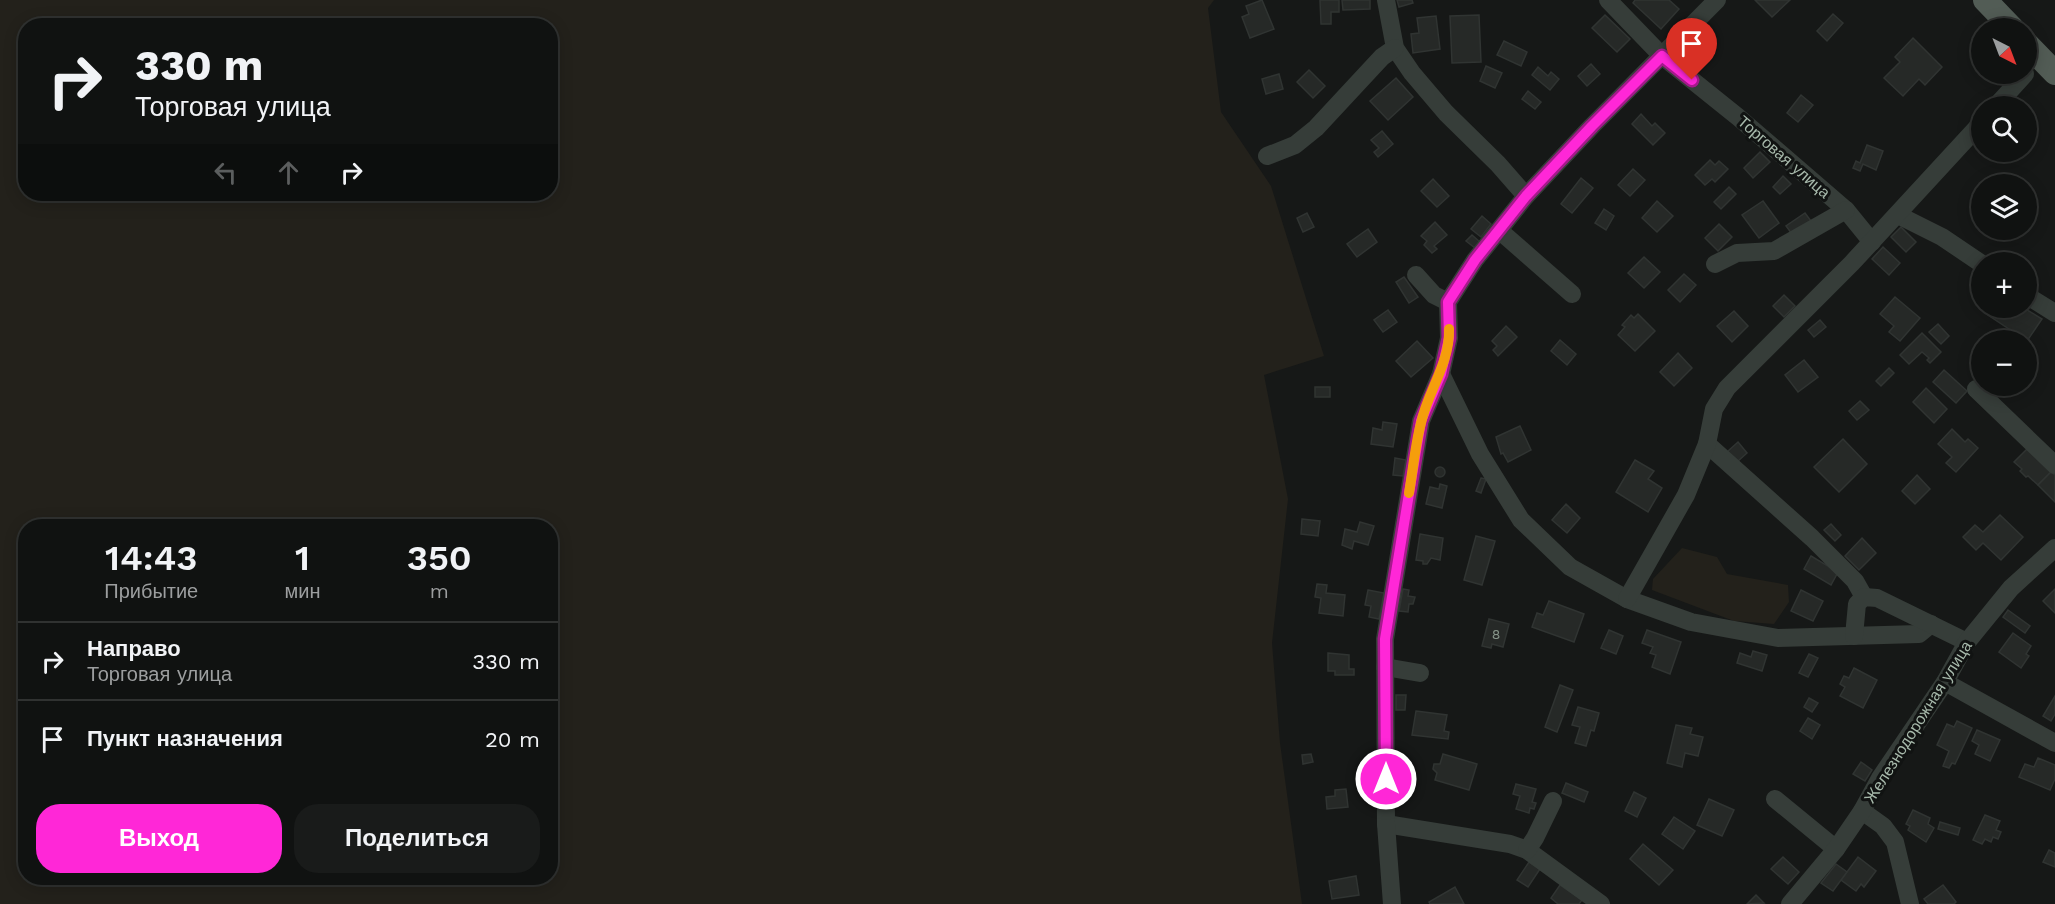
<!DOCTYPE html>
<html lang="ru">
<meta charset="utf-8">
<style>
:root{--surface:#101211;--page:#191b1a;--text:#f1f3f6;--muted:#9c9e9f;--line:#303231;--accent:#ff27d7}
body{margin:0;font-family:"Work Sans",sans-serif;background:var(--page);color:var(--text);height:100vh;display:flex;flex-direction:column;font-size:22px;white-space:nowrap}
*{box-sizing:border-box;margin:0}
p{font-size:20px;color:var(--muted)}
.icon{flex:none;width:33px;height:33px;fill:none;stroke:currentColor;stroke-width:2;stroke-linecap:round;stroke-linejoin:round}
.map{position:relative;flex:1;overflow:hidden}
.details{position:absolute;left:18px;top:519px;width:540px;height:366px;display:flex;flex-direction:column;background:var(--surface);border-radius:24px;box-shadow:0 3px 15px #0003,0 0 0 2px var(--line)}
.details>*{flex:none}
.top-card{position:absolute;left:18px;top:18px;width:540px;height:183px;border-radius:24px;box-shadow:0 3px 15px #0003,0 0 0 2px var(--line);background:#101211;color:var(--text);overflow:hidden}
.needle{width:39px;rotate:138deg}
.tools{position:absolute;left:1971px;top:18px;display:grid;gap:12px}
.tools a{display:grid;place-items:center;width:66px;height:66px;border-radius:50%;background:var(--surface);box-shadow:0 3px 15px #0003,0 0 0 2px var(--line);font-size:30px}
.pin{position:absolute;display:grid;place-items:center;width:51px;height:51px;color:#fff;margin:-62px -26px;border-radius:50% 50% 50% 0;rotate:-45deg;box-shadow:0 0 6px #0007}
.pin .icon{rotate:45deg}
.me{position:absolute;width:66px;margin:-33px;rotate:0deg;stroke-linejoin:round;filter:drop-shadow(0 0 4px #0008)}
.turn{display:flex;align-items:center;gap:21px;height:126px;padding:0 18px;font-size:27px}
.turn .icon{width:78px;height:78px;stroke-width:2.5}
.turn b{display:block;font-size:42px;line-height:51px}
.lanes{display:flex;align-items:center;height:57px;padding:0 18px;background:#0003;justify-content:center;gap:30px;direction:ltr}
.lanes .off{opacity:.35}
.eta{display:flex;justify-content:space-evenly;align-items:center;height:102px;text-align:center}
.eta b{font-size:36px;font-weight:600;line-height:42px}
.button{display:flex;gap:12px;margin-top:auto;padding:12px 18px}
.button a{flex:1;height:69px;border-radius:24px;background:var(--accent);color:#fff;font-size:24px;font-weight:600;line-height:69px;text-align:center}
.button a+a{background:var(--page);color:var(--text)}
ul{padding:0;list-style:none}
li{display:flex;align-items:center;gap:18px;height:78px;padding:0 18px;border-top:2px solid var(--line)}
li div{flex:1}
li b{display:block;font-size:22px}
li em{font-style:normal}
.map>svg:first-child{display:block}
.green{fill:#23211b;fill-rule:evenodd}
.building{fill:#262927;stroke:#303432;stroke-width:1.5}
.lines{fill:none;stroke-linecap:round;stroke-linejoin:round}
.minor{stroke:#363d39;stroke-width:18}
.major{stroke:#525c55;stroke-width:24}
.route-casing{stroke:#a6198c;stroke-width:15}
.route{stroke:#ff27d7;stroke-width:10}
.slow{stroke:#f59e0b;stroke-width:10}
.labels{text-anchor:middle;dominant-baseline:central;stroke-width:6;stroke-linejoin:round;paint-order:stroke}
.number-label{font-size:14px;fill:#87958a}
.street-label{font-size:16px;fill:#a7b9ab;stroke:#111312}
</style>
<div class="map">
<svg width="2055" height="904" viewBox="0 0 2055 904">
<rect width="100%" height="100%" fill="#161817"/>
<g class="green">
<path d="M0 0H1214L1208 8 1221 112 1271 186 1324 356 1264 375 1288 499 1272 643 1280 743 1302 904H0ZM26 26H550V194H26ZM26 526H550V878H26Z"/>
<path d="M1682 548 1717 557 1727 574 1788 585 1789 602 1774 624 1734 621 1652 590 1653 579Z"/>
</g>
<g class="building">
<path d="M1262 0 1274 29 1250 38 1242 17 1249 14 1246 6Z"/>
<path d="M1320 0H1339V12H1331V24H1321Z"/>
<path d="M1342 0H1370V9L1343 10Z"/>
<path d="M1397 0H1412L1413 3 1399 7Z"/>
<path d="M1635 0H1669L1679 9 1661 29 1633 3Z"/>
<path d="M1755 0H1790L1772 17Z"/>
<path d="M1833 14 1843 23 1827 41 1817 31Z"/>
<path d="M1479 15 1481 62 1452 63 1450 16Z"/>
<path d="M1605 15 1630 39 1617 52 1592 28Z"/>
<path d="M1436 16 1440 49 1413 53 1411 34 1419 33 1417 18Z"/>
<path d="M1913 38 1942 67 1925 85 1919 79 1903 96 1884 78 1900 62 1895 57Z"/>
<path d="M1504 41 1527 52 1521 66 1497 55Z"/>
<path d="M1591 64 1600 74 1587 86 1578 76Z"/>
<path d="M1486 66 1502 73 1495 88 1480 81Z"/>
<path d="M1538 67 1548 76 1551 72 1559 79 1550 90 1532 75Z"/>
<path d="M1309 70 1325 86 1313 98 1297 82Z"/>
<path d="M1279 74 1283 89 1266 94 1262 79Z"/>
<path d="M1396 78 1413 97 1388 120 1370 101Z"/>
<path d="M1528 91 1541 102 1535 109 1522 99Z"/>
<path d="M1801 95 1813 105 1798 122 1787 113Z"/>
<path d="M1641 114 1652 126 1655 123 1665 133 1653 145 1632 124Z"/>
<path d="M1382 131 1393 144 1378 157 1374 152 1379 148 1371 140Z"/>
<path d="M1867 145 1883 151 1876 170 1863 164 1860 171 1853 168 1856 161 1860 163Z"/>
<path d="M1760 152 1770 162 1753 178 1744 168Z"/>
<path d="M1710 160 1715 165 1719 161 1728 169 1715 182 1712 179 1705 185 1695 175Z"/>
<path d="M1633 169 1645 180 1630 196 1618 185Z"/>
<path d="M1783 176 1791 184 1780 194 1773 187Z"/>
<path d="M1581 178 1593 188 1572 213 1561 204Z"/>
<path d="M1433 179 1449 196 1437 207 1421 191Z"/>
<path d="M1729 187 1736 194 1721 209 1714 202Z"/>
<path d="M1657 201 1673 216 1657 232 1642 218Z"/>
<path d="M1763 201 1779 223 1759 238 1742 215Z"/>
<path d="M1604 209 1614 216 1606 230 1595 223Z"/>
<path d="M1307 213 1314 227 1303 232 1297 218Z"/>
<path d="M1805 213 1811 221 1792 234 1786 226Z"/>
<path d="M1482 216 1491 224 1481 237 1471 229Z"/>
<path d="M1435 222 1447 235 1434 246 1437 249 1432 253 1424 245 1427 241 1421 236Z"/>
<path d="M1719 224 1732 237 1718 251 1705 238Z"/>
<path d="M1901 227 1916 242 1906 252 1891 237Z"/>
<path d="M1368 229 1377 242 1357 257 1347 244Z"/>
<path d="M1472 235 1480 242 1475 248 1466 241Z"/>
<path d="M1883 247 1900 263 1889 275 1872 259Z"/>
<path d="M1644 257 1660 272 1644 288 1628 273Z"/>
<path d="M1684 274 1696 285 1680 302 1668 290Z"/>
<path d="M1404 277 1418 297 1409 303 1396 282Z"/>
<path d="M1784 295 1795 306 1784 317 1773 306Z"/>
<path d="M1895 297 1920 318 1900 341 1889 332 1894 326 1880 314Z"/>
<path d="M1993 308H2024L2042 319 2027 341 1988 315Z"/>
<path d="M1388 310 1397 322 1383 332 1374 320Z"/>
<path d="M1734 311 1748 326 1732 342 1717 326Z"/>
<path d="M1638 314 1655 331 1635 351 1618 335 1625 327 1622 325 1631 315 1634 318Z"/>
<path d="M1820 320 1826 327 1814 337 1808 330Z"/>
<path d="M1938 324 1949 336 1941 344 1929 332Z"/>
<path d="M1506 326 1517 337 1498 356 1493 350 1497 346 1492 341Z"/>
<path d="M1922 333 1941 352 1930 363 1927 360 1929 358 1922 352 1909 364 1900 355Z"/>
<path d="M1560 340 1576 354 1567 365 1551 351Z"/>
<path d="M1417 341 1433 358 1411 377 1396 361Z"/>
<path d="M1678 353 1692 368 1674 386 1660 372Z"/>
<path d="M1804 360 1818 377 1798 392 1785 375Z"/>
<path d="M1889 368 1894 373 1881 386 1876 381Z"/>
<path d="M1944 370 1967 391 1956 403 1933 382Z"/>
<rect x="1315" y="387" width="15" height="10"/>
<path d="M1926 388 1947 409 1934 423 1913 402Z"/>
<path d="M1860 401 1869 410 1857 420 1849 411Z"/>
<path d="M1383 422 1397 424 1393 447 1371 444 1373 428 1382 430Z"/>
<path d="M1520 426 1531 450 1508 462 1503 453 1501 454 1496 437Z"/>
<path d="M1952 429 1965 442 1968 439 1978 448 1956 472 1946 463 1952 457 1938 444Z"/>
<path d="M1843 439 1867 464 1839 492 1814 467Z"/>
<path d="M1738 442 1747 453 1737 462 1727 452Z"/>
<path d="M2028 448 2051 472 2038 485 2028 476 2026 477 2020 471 2022 469 2014 462Z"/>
<path d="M1395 458 1406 460 1403 476 1393 475Z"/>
<path d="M1635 460 1654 471 1648 479 1662 488 1648 512 1616 492Z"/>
<circle cx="1440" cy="472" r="5"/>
<path d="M2051 472 2055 475V502L2038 485Z"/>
<path d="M1917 475 1930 489 1915 504 1902 491Z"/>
<path d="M1481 478 1486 479 1481 493 1476 491Z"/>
<path d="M1440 484 1447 486 1442 508 1426 504 1430 487 1439 489Z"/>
<path d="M1566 504 1580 518 1567 533 1552 520Z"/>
<path d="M2000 515 2023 537 2001 560 1983 543 1976 550 1963 537 1975 525 1983 532Z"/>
<path d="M1302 519 1320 521 1318 536 1301 534Z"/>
<path d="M1360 522 1374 526 1368 545 1354 541 1352 549 1342 545 1345 529 1357 532Z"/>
<path d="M1831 524 1841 535 1835 541 1824 530Z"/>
<path d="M1420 534 1443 538 1440 560 1431 558 1427 564H1423V561L1416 560Z"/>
<path d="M1476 536 1495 541 1482 585 1464 580Z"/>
<path d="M1862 538 1876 553 1859 570 1845 556Z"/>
<path d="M1811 556 1828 566 1837 574 1831 585 1804 569Z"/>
<path d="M1317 584 1327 585 1326 593 1345 595 1343 616 1319 613 1321 598 1315 597Z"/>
<path d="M1403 589 1409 590 1408 596 1415 597 1413 604H1409L1408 612 1399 611Z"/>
<path d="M2055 589V613L2043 601Z"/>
<path d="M1368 590 1384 593 1379 619 1369 617 1371 606 1365 605Z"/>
<path d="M1801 590 1823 601 1813 621 1791 611Z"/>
<path d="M1549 601 1584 614 1574 642 1532 627 1537 613 1543 615Z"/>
<path d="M2008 610 2030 626 2025 633 2003 617Z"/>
<path d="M1489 619 1509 624 1503 647 1492 644 1491 648 1482 646Z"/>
<path d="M1609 630 1623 636 1616 654 1601 648Z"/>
<path d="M1647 630 1681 642 1670 674 1652 667 1656 655 1650 653 1653 647 1642 643Z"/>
<path d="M2013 633 2031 646 2026 654 2029 656 2021 668 1999 652Z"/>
<path d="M1753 651 1767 655 1762 671 1737 663 1740 653 1751 657Z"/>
<path d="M1328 653 1349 655V669H1354V675H1335V671H1328Z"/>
<path d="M1809 654 1818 658 1808 677 1799 673Z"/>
<path d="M1854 668 1877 680 1863 708 1840 696 1845 687 1840 684 1844 676 1849 678Z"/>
<path d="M1560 685 1573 690 1557 732 1545 727Z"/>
<path d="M1396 695H1406L1405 710H1396Z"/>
<path d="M2055 696V714L2051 721 2043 716Z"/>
<path d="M1809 698 1818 703 1812 712 1804 707Z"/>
<path d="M1578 707 1599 713 1594 731 1591 730 1586 746 1575 743 1580 727 1572 725Z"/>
<path d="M1416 711 1447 715 1444 731 1449 732 1448 739 1412 735Z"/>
<path d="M1808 718 1820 725 1812 739 1800 731Z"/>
<path d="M1957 721 1972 728 1955 764 1952 763 1949 768 1943 766 1949 751 1937 745 1947 724 1954 727Z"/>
<path d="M1676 725 1692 728 1690 734 1703 737 1698 756 1685 753 1682 767 1667 763Z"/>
<path d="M1977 730 2000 740 1990 761 1975 754 1979 745 1972 741Z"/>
<path d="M1311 754 1313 762 1303 764 1302 755Z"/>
<path d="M1443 754 1477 764 1469 790 1435 780 1437 773 1433 769 1434 764H1440Z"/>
<path d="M2038 758 2055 765V779L2050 790 2019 777 2025 764 2034 767Z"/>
<path d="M1861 762 1872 770 1865 781 1853 774Z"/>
<path d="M1365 778H1372L1373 791H1366Z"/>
<path d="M1566 783 1588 792 1584 802 1562 793Z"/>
<path d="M1516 784 1536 789 1532 802 1536 803 1534 809 1530 808 1529 813 1516 809 1520 796 1513 794Z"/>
<path d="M1346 789 1348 807 1327 809 1326 797 1335 796V790Z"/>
<path d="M1634 792 1646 798 1637 817 1625 811Z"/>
<path d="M1709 799 1734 810 1722 836 1697 825Z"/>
<path d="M1913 810 1930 818 1928 824 1934 828 1926 842 1908 830 1910 826 1906 824Z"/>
<path d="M1985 815 2000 821 1996 830 2001 832 1998 839 1993 837 1991 842 1985 839 1982 844 1973 840Z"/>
<path d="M1674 817 1695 831 1683 849 1662 834Z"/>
<path d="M1940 822 1960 828 1958 835 1938 829Z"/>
<path d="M1643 844 1673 870 1659 885 1630 859Z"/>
<path d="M2049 850 2055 853V867L2043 862Z"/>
<path d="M1783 857 1799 872 1788 884 1771 869Z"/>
<path d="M1858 857 1876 871 1864 887 1861 884 1856 891 1841 880Z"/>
<path d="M1529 862 1540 869 1528 887 1517 880Z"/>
<path d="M1836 864 1847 872 1833 891 1821 883Z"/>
<path d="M1356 876 1359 895 1332 899 1329 881Z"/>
<path d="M1560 885 1582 900 1579 904H1558L1551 898Z"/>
<path d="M1943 885 1956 902 1954 904H1928L1924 899Z"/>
<path d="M1455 887 1464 904H1430L1429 902Z"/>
<path d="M1756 895 1764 903 1747 904Z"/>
</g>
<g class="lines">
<g class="minor">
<path d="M1386 0 1395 48 1412 73 1446 113 1498 164 1526 196"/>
<path d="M1608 0 1662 56 1738 117 1846 210 1872 242"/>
<path d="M1996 106 2025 74"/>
<path d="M1267 156 1295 145 1316 128 1382 57 1395 48"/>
<path d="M1898 215 1942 237 1982 264"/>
<path d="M1500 231 1572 294"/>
<path d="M1715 264 1737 253 1774 251 1846 210"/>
<path d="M1416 275 1434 295 1448 302"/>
<path d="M2026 295 2055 313"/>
<path d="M1441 374 1480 454 1521 520 1570 567 1627 599 1691 622 1778 638 1919 634 1931 624"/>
<path d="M1976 389 2055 465"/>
<path d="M1707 444 1812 538 1855 581 1864 597"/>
<path d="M1627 599 1686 495 1707 444 1714 409 1727 388 1852 263 1982 122"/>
<path d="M1854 636 1857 604 1864 597 1877 598 1967 642"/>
<path d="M1385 667 1420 673"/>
<path d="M1945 682 2055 743"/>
<path d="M1775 799 1836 849"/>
<path d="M1862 811 1883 826 1895 842 1910 904"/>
<path d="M1386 824 1510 844 1527 850 1601 904"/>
<path d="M1527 850 1535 838 1553 801"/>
<path d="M1392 904 1386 824 1385 639 1421 421 1441 374 1449 338 1448 302 1475 260 1526 196 1592 126 1717 0"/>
<path d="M1790 904 1836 849 1862 811 1880 778 1945 682 1967 642 2011 588 2055 548"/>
</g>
<g class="major">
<path d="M1985 0 2012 28"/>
<path d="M2026 43 2055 73"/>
</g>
</g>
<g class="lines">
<defs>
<path id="route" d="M1386 779 1385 639 1421 421 1441 374 1449 338 1448 302 1475 260 1526 196 1592 126 1662 56 1692 80"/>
</defs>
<use href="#route" class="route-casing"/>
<use href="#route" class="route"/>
<path class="slow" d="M1409 493C1413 470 1415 446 1421 423 1428 391 1450 363 1449 329"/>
</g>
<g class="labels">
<g class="number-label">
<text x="1496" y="634">8</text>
</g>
<g class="street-label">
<text transform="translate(1784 157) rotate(41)">Торговая улица</text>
<text transform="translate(1918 722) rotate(-58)">Железнодорожная улица</text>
</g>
</g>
</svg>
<div class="tools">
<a><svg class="needle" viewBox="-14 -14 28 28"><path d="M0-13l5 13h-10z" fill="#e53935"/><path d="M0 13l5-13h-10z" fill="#9c9e9f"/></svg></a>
<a><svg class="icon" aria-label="search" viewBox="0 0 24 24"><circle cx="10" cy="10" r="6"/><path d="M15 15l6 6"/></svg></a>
<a><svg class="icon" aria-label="layers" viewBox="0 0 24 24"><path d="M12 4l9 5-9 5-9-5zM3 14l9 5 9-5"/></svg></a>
<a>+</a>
<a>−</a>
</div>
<div class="pin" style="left:1692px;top:80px;background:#d93025"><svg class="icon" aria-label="arrive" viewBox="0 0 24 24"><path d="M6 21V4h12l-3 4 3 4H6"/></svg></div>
<svg class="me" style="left:1386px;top:779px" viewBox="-20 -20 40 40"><circle r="17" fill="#ff27d7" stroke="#fff" stroke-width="3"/><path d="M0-11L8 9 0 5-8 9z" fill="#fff"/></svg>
<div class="top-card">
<div class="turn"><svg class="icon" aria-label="right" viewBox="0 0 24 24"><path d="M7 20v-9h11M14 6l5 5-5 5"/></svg><div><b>330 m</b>Торговая улица</div></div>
<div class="lanes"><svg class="icon off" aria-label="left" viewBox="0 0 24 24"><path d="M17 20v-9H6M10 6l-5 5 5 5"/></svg><svg class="icon off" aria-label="ahead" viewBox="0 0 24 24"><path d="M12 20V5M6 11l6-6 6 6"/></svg><svg class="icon" aria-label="right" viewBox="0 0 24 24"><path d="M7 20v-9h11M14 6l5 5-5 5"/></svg></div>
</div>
<section class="details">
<div class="eta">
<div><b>14:43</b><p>Прибытие</p></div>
<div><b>1</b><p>мин</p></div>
<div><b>350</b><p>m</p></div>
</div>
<ul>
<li><svg class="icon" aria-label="right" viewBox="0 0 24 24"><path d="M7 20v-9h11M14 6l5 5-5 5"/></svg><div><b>Направо</b><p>Торговая улица</p></div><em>330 m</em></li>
<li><svg class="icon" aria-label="arrive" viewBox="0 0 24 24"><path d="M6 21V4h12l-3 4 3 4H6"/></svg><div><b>Пункт назначения</b></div><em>20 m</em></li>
</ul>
<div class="button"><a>Выход</a><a>Поделиться</a></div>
</section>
</div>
